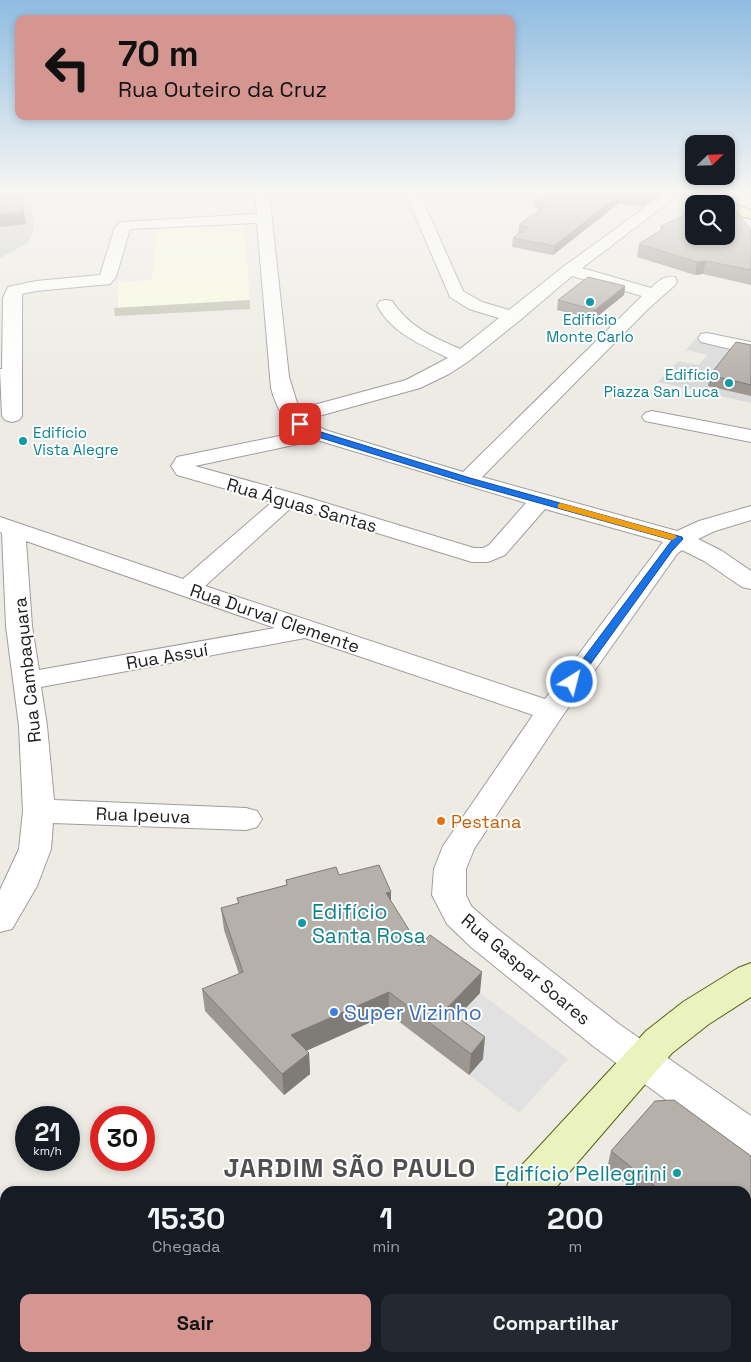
<!DOCTYPE html>
<html lang="pt">
<meta charset="utf-8">
<style>
:root{--surface:#171b24;--page:#242831;--text:#f1f3f6;--muted:#9ea1a6;--accent:#d59691}
body{margin:0;font-family:"Space Grotesk",sans-serif;background:var(--page);color:var(--text);height:100vh;display:flex;flex-direction:column;font-size:19px;white-space:nowrap}
*{box-sizing:border-box;margin:0}
p{font-size:16px;color:var(--muted)}
.icon{flex:none;width:28px;height:28px;fill:none;stroke:currentColor;stroke-width:2;stroke-linecap:round;stroke-linejoin:round}
.map{position:relative;flex:1;overflow:hidden}
.sheet{position:absolute;left:0px;top:1186px;width:751px;height:176px;display:flex;flex-direction:column;background:var(--surface);border-radius:15px 15px 0 0;box-shadow:0 2px 8px #0003}
.sheet>*{flex:none}
.banner{position:absolute;left:15px;top:15px;width:500px;height:105px;border-radius:10px;box-shadow:0 2px 8px #0003;background:#d59691;color:#111;overflow:hidden}
.needle{width:32px;rotate:67deg}
.buttons{position:absolute;left:685px;top:135px;display:grid;gap:10px}
.buttons a{display:grid;place-items:center;width:50px;height:50px;border-radius:10px;background:var(--surface);box-shadow:0 2px 8px #0003;font-size:25px}
.speed{position:absolute;left:15px;top:1106px;display:flex;gap:10px;font-size:25px;font-weight:700;text-align:center}
.speed>*{display:grid;place-content:center;width:65px;height:65px;border-radius:50%;background:var(--surface);box-shadow:0 2px 8px #0003;line-height:1}
.speed small{font-size:12px;font-weight:400}
.speed .limit{border:8px solid #d22;background:#fff;color:#111}
.pin{position:absolute;display:grid;place-items:center;width:42px;height:42px;color:#fff;margin:-21px;border-radius:10px;box-shadow:0 2px 8px #0006}
.me{position:absolute;width:55px;margin:-28px;rotate:36deg;stroke-linejoin:round;filter:drop-shadow(0 0 4px #0008)}
.turn{display:flex;align-items:center;gap:18px;height:105px;padding:0 20px;font-size:22px}
.turn .icon{width:65px;height:65px;stroke-width:2.5}
.turn b{display:block;font-size:35px;line-height:42px}
.eta{display:flex;justify-content:space-evenly;align-items:center;height:85px;text-align:center}
.eta b{font-size:30px;font-weight:600;line-height:35px}
.primary-button{display:flex;gap:10px;margin-top:auto;padding:10px 20px}
.primary-button a{flex:1;height:58px;border-radius:10px;background:var(--accent);color:#111;font-size:20px;font-weight:600;line-height:58px;text-align:center}
.primary-button a+a{background:var(--page);color:var(--text)}
.map>svg:first-child{display:block}
.residential{fill:#dbdada}
.education{fill:#f8fbde}
.religious{fill:#cbcbcb}
.construction{fill:#bfc0b0}
.parking{fill:#e1e1e1}
.lines{fill:none;stroke-linecap:round;stroke-linejoin:round}
.minor-casing{stroke:#9e9e9e;stroke-width:2}
.secondary-casing{stroke:#556711;stroke-width:2}
.minor{fill:#fff;fill-rule:evenodd}
.secondary{fill:#eaf2bd;fill-rule:evenodd}
.wall{fill:#9d9792}
.shaded-wall{fill:#7f7b77}
.building{fill:#b6b0aa;stroke:#7f7b77}
.route{fill:#1a73e8;stroke:#114b97}
.slow{fill:#f59e0b}
.culture-dot{fill:#0f9aa8;stroke:#fff;stroke-width:2}
.food-dot{fill:#e8710a;stroke:#fff;stroke-width:2}
.shop-dot{fill:#3f7fe0;stroke:#fff;stroke-width:2}
.labels{text-anchor:middle;dominant-baseline:central;stroke-width:4;stroke-linejoin:round;paint-order:stroke}
.far-culture-label{font-size:15px;fill:#0d838f;stroke:#fff}
.street-label{font-size:18px;fill:#1d1d1d;stroke:#fff}
.food-label{font-size:18px;fill:#c56008;stroke:#fff;text-anchor:start}
.near-culture-label{font-size:21px;fill:#0d838f;stroke:#fff;text-anchor:start}
.near-shop-label{font-size:21px;fill:#366cbe;stroke:#fff;text-anchor:start}
.near-district-label{font-size:26px;font-weight:bold;letter-spacing:1px;fill:#505050;stroke:#fff}
</style>
<div class="map">
<svg width="751" height="1362" viewBox="0 0 751 1362">
<rect width="100%" height="100%" fill="#edebe4"/>
<path class="residential" d="M695 339 751 352V403L658 382 678 361 699 365 707 355 686 350Z"/>
<path class="education" d="M244 223 250 300 118 308V282L152 280 157 226Z"/>
<path class="religious" d="M0 192H30L34 230 28 243 0 258Z"/>
<path class="construction" d="M250 300V309L115 316 114 308Z"/>
<path class="parking" d="M480 993 568 1059 519 1113 469 1075 483 1059 444 1031Z"/>
<g class="lines">
<defs>
<g id="minor">
<path d="M255 192H269L289 377 299 409 406 380 448 358C422 345 391 333 377 305L380 301 386 300 392 301C409 327 433 337 460 349L499 318 469 309 450 297 405 192H419L463 291 482 302 509 310 563 267 666 192H682L582 268 651 288C659 281 664 275 675 277L677 281 675 285 648 309 482 477 677 531 699 521 751 506V520L715 531 698 539 722 551 751 571V589L742 587 704 561 682 550 677 554 561 718 474 849 466 869V895L471 906 495 927 619 1024 751 1116V1158L737 1152 593 1046 471 947 447 924 432 895 434 869 443 846 533 715 305 638 41 687 47 726 54 800 246 808 257 811 262 819 257 827 246 830 53 823 51 849 37 886 12 929 0 932V890L19 849 23 811 19 726 6 626 2 533 0 532V517L183 579 272 502 177 475 171 466 177 457 299 432C283 421 276 406 271 388L257 223 130 229 116 277 110 284 36 291 22 294V416L19 420 12 422 5 420 2 416 0 369H2L3 298 8 287 36 281 100 275 115 227 121 222 257 214ZM572 276 642 296 463 472 325 430 308 419 420 388 449 374 469 361 519 321ZM317 440 526 503 489 545 483 548H474L296 494 195 466ZM292 507 472 562H488L505 555 545 509 663 542 545 699 205 586ZM26 541 275 628 39 670 32 626Z"/>
<path d="M707 333 751 342V354L701 342 698 338 701 334Z"/>
<path d="M652 411 751 430V442L645 421 642 417 645 413Z"/>
<path d="M0 1213 5 1215V1261L0 1259Z"/>
<path d="M66 1358H113L115 1362H68Z"/>
</g>
<g id="secondary">
<path d="M680 192H701L751 210V219L726 211V204H706L682 195Z"/>
<path d="M751 963V997L709 1024 672 1053 553 1191H505L511 1177 646 1031 683 1002 738 968Z"/>
<path d="M354 1358H402L400 1362H352Z"/>
</g>
</defs>
<use href="#minor" class="minor-casing"/>
<use href="#secondary" class="secondary-casing"/>
<use href="#minor" class="minor"/>
<use href="#secondary" class="secondary"/>
</g>
<g class="wall">
<path d="M545 192H658V196L642 207 619 203 553 255 512 247 513 238 518 234 519 225 539 210 534 207 535 199Z"/>
<path d="M661 226 751 230V285L703 274 695 275 637 257 639 244 660 232Z"/>
<path d="M625 286 624 295 594 319 557 310 558 300Z"/>
<path d="M751 345V396L708 386 710 375Z"/>
<path d="M339 875 391 902 419 946 480 993 457 1017 483 1059 469 1075 389 1014 306 1051 309 1053 310 1074 284 1095 205 1011 202 989 239 974 224 930 221 908 238 904 237 898 286 885V880Z"/>
<path d="M611 1151 751 1156V1230L746 1226V1191H635L607 1168Z"/>
</g>
<g class="shaded-wall">
<path d="M21 192 26 224 0 227V214Z"/>
<path d="M652 192H658V196L642 207 643 199Z"/>
<path d="M620 194 619 203 553 255 554 246Z"/>
<path d="M706 261 703 274 695 275 697 262Z"/>
<path d="M625 286 624 295 594 319 595 310Z"/>
<path d="M391 892V914L386 893Z"/>
<path d="M482 972 480 993 444 1031 446 1009Z"/>
<path d="M389 992V1014L292 1057 291 1035Z"/>
<path d="M485 1037 483 1059 469 1075 471 1054Z"/>
<path d="M309 1053 310 1074 284 1095 282 1074Z"/>
</g>
<g class="building">
<path d="M0 192H21L23 212 0 214Z"/>
<path d="M545 192H652L643 199 620 194 554 246 513 238 528 227 519 225 546 206 535 199Z"/>
<path d="M726 207 735 210 751 230V270L706 261 697 262 639 244 663 229 661 226 694 211V236H726Z"/>
<path d="M588 277 625 286 595 310 558 300Z"/>
<path d="M736 342 751 345V385L710 375Z"/>
<path d="M379 865 391 892 386 893 419 946 430 935 482 972 446 1009 485 1037 471 1054 389 992 291 1035 309 1053 282 1074 202 989 243 972 221 908 239 903 237 898 287 885 286 880 336 867 339 875Z"/>
<path d="M674 1100 751 1156V1208L746 1204V1191H661L611 1151 655 1101Z"/>
</g>
<linearGradient id="sky" x2="0" y2="1"><stop stop-color="#8fbce1"/><stop offset="0.5" stop-color="#f7f6f3"/><stop offset="1" stop-color="#f7f6f3" stop-opacity="0"/></linearGradient>
<rect width="751" height="383" fill="url(#sky)"/>
<path class="route" d="M300 421 321 432 470 478 682 537 683 539 672 551 576 684H568L566 682 568 679 672 540 464 482 315 436 297 426 296 424Z"/>
<path class="slow" d="M561 503 675 535 677 537 672 540 558 508V504Z"/>
<g class="culture-dot">
<circle cx="590" cy="302" r="5"/>
<circle cx="729" cy="383" r="5"/>
<circle cx="23" cy="441" r="5"/>
<circle cx="302" cy="923" r="5"/>
<circle cx="677" cy="1173" r="5"/>
</g>
<circle class="food-dot" cx="441" cy="821" r="5"/>
<circle class="shop-dot" cx="334" cy="1012" r="5"/>
<g class="labels">
<g class="far-culture-label">
<text x="590" y="319">Edifício<tspan x="590" dy="17">Monte Carlo</tspan></text>
<text x="719" y="374" text-anchor="end">Edifício<tspan x="719" dy="17">Piazza San Luca</tspan></text>
<text x="33" y="432" text-anchor="start">Edifício<tspan x="33" dy="17">Vista Alegre</tspan></text>
</g>
<g class="street-label">
<text transform="translate(302 505) rotate(16)">Rua Águas Santas</text>
<text transform="translate(275 618) rotate(19)">Rua Durval Clemente</text>
<text transform="translate(167 656) rotate(-10)">Rua Assuí</text>
<text transform="translate(27 670) rotate(-96)">Rua Cambaquara</text>
<text transform="translate(143 815) rotate(2)">Rua Ipeuva</text>
<text transform="translate(526 969) rotate(40)">Rua Gaspar Soares</text>
</g>
<g class="food-label">
<text x="451" y="821">Pestana</text>
</g>
<g class="near-culture-label">
<text x="312" y="911">Edifício<tspan x="312" dy="24">Santa Rosa</tspan></text>
<text x="667" y="1173" text-anchor="end">Edifício Pellegrini</text>
</g>
<g class="near-shop-label">
<text x="344" y="1012">Super Vizinho</text>
</g>
<g class="near-district-label">
<text x="350" y="1168">JARDIM SÃO PAULO</text>
</g>
</g>
</svg>
<div class="buttons">
<a><svg class="needle" viewBox="-14 -14 28 28"><path d="M0-13l5 13h-10z" fill="#e53935"/><path d="M0 13l5-13h-10z" fill="#9ea1a6"/></svg></a>
<a><svg class="icon" aria-label="search" viewBox="0 0 24 24"><circle cx="10" cy="10" r="6"/><path d="M15 15l6 6"/></svg></a>
</div>
<div class="speed"><div>21<small>km/h</small></div><div class="limit">30</div></div>
<div class="pin" style="left:300px;top:424px;background:#d93025"><svg class="icon" aria-label="arrive" viewBox="0 0 24 24"><path d="M6 21V4h12l-3 4 3 4H6"/></svg></div>
<svg class="me" style="left:572px;top:682px" viewBox="-20 -20 40 40"><circle r="17" fill="#1a73e8" stroke="#fff" stroke-width="3"/><path d="M0-11L8 9 0 5-8 9z" fill="#fff"/></svg>
<div class="banner">
<div class="turn"><svg class="icon" aria-label="left" viewBox="0 0 24 24"><path d="M17 20v-9H6M10 6l-5 5 5 5"/></svg><div><b>70 m</b>Rua Outeiro da Cruz</div></div>
</div>
<section class="sheet">
<div class="eta">
<div><b>15:30</b><p>Chegada</p></div>
<div><b>1</b><p>min</p></div>
<div><b>200</b><p>m</p></div>
</div>
<div class="primary-button"><a>Sair</a><a>Compartilhar</a></div>
</section>
</div>
